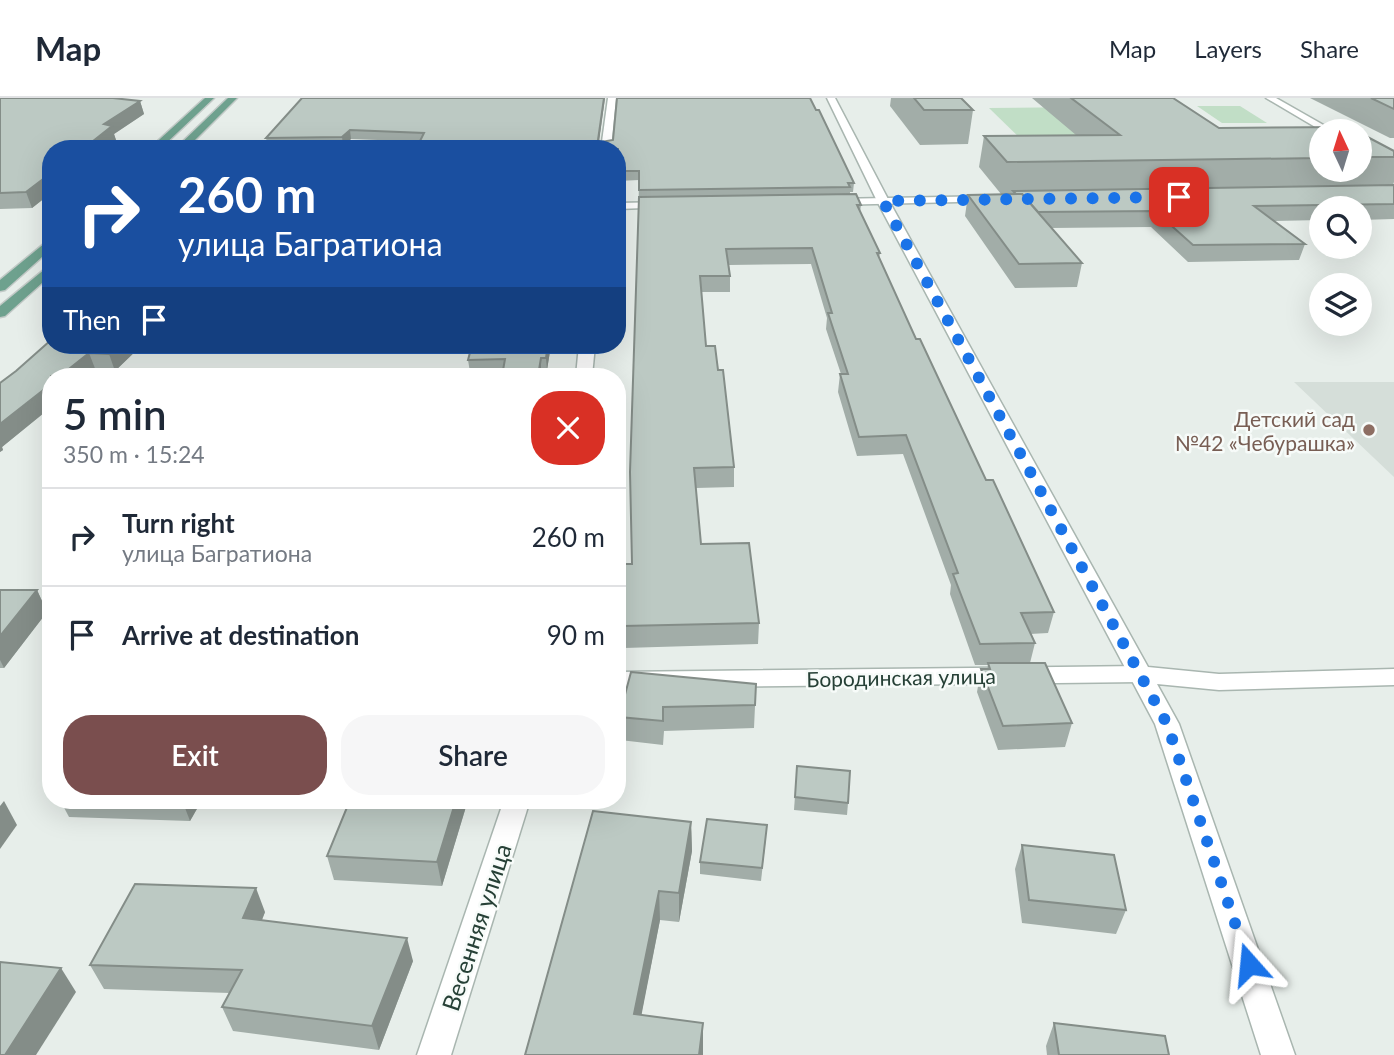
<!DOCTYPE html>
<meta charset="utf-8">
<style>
:root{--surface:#fff;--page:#f6f6f7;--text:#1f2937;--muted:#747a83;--line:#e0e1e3;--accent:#7a4e4e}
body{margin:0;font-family:Lato,sans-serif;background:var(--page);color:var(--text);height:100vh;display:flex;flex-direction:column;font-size:26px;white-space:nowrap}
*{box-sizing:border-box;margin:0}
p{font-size:23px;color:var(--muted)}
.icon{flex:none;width:38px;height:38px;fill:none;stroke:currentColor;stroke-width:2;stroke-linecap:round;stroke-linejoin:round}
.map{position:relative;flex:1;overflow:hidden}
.details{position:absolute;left:42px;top:270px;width:584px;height:441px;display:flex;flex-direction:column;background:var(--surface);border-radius:28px;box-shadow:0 7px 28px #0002}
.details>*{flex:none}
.banner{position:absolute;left:42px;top:42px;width:584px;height:214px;border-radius:28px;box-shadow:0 7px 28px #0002;background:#1a4fa0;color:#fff;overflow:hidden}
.needle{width:46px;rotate:356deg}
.controls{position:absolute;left:1309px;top:21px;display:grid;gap:14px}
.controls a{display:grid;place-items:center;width:63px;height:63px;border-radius:50%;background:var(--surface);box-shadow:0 7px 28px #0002;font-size:35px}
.pin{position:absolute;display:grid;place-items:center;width:60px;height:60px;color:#fff;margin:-30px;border-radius:14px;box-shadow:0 4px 10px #0006}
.me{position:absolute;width:77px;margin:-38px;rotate:342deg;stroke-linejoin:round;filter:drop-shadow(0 0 5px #0008)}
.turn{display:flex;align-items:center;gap:24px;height:147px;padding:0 21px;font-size:32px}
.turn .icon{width:91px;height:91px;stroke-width:2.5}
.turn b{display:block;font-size:49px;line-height:60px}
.then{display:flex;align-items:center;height:66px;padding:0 21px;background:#0003;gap:14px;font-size:26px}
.round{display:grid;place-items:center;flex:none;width:74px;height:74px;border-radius:28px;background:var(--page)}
.summary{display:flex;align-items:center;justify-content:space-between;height:119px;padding:0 21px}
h1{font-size:42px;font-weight:600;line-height:52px}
.button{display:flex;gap:14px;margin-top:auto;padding:14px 21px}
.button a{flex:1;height:80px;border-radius:28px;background:var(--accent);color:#fff;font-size:28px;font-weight:600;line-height:80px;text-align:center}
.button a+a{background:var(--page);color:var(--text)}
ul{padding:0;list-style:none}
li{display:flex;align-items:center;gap:21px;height:98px;padding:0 21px;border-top:2px solid var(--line)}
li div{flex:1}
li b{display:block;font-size:26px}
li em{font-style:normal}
header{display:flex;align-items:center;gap:42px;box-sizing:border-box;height:98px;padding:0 35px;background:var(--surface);border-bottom:2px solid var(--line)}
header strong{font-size:33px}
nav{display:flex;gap:38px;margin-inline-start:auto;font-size:24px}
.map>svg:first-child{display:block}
.built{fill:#d5ded9}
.green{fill:#c1dec6}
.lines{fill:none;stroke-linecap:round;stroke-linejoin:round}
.minor-casing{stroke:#a9b6b0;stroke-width:3}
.tertiary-casing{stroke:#a9b6b0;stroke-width:3}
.primary-casing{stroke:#c2cac7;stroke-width:3}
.minor{fill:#fff;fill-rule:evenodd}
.tertiary{fill:#fff;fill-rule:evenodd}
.primary{fill:#6ea18e;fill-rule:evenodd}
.wall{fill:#a2ada8}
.shaded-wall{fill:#848d88}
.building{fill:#bcc9c3;stroke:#848d88;stroke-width:2}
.route{stroke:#1a73e8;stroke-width:12;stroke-dasharray:0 21.6}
.education-dot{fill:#8d6e63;stroke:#f7fbf9;stroke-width:2.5}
.labels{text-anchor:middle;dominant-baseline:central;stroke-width:5;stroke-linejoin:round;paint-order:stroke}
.education-label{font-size:21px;fill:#785e54;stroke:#f7fbf9;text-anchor:end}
.street-label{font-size:21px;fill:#264036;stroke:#f7fbf9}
.near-street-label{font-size:24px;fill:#264036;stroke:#f7fbf9}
</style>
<header>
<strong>Map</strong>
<nav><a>Map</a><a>Layers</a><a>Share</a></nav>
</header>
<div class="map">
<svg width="1394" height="957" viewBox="0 0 1394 957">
<rect width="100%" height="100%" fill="#e7eeea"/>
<path class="built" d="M1294 284H1394V379Z"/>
<g class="green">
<path d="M1197 8H1240L1267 25H1222Z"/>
<path d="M1088 9 1137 47 1028 48 989 10Z"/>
</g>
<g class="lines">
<defs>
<g id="minor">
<path d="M608 0H616L611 51H601Z"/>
<path d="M1266 0H1276L1334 33H1322Z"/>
<path d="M996 98 1000 99V103L833 107 827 104 833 101Z"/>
<path d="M667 104 673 107 671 109 618 111V105Z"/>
<path d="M579 247H595L592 278H576Z"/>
<path d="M1141 568 1149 570 1153 576 1149 582 1141 584 618 590V574Z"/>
<path d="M504 702H530L451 957H417Z"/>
</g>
<path id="tertiary" d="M827 0H835L889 103 1148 569 1219 576 1394 571V587L1219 592 1157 586 1179 626 1295 957H1261L1155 626 877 103Z"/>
<g id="primary">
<path d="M205 0H214L160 51H149Z"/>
<path d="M228 0H237L186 51H175Z"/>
<path d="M51 140V151L5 192 0 193V182Z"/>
<path d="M51 166V177L5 218 0 219V208Z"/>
</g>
</defs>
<use href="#minor" class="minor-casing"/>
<use href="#tertiary" class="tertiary-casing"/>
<use href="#primary" class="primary-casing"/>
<use href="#minor" class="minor"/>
<use href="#tertiary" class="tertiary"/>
<use href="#primary" class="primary"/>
</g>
<g class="wall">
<path d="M0 0 140 3 144 16 114 36 116 42 51 51V95L32 110 0 111Z"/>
<path d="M302 0 599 43 601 44 854 85 853 94H850V96L861 107 860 114 880 155 879 160 916 241 986 382 1054 514 1048 535 1030 536 1035 545 1030 565 1072 625 1065 649 998 652 977 594 981 571H987L988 567H975L950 496 951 487 903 356 857 358 838 294 840 276H841L826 231 827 220 811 166 729 167 730 178V194H701L706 248 718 272 734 369V389L696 390 701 446 759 525 758 546 624 550 623 528 632 466 639 82 618 83V51L351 41 343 48 268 49 266 40Z"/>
<path d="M891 0H961L973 12 968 46 920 47 890 8Z"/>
<path d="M1032 0H1173L1219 30 1321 33V72H1360V35L1394 53V84L1393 87H1394V121L1360 122V110H1321V122L1274 123 1305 146 1299 162 1188 164 1151 129 1051 130 1082 165 1077 189 1015 190 965 118 968 97 1001 96 979 69 984 38 1076 37Z"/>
<path d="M1310 0H1394V40H1390Z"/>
<path d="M51 242 142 247 115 273H96L2 349 3 352 0 354 16 273Z"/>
<path d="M551 247 547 272H542L541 278H502L503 273 470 274 468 262Z"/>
<path d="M0 492H37L47 514 4 570H0Z"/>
<path d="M756 586 754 630 664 633 663 647 620 642 619 619Z"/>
<path d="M797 668 848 705 847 717 794 712Z"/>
<path d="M60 702H202L190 723 69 719Z"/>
<path d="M350 702H468L442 788 334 782 327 758Z"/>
<path d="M691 724 692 753 679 824 660 822 641 917 703 954V957H525Z"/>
<path d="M766 739 761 783 700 776V764Z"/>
<path d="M1022 747 1126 812 1116 836 1022 825 1015 771Z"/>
<path d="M265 814 262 822 413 863 379 952 233 933 222 909 230 895 104 891 90 867Z"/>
<path d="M1054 925 1169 957H1047L1046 948Z"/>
</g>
<g class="shaded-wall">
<path d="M604 0H605L598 51V42Z"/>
<path d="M140 3 144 16 114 36 116 42 106 51H83L104 26Z"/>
<path d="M350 32 351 41 343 48 342 39Z"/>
<path d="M51 75V95L32 110 26 94Z"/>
<path d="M118 247H142L115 273 109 256Z"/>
<path d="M548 247H551L547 272 546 260Z"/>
<path d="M89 255 96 273 89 278H60Z"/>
<path d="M541 260V278H538Z"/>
<path d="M51 286V309L2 349 3 352 0 354V326Z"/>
<path d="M37 492 47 514 4 570 0 562V538Z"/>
<path d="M182 702H202L190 723Z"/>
<path d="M456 702H468L442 788 437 764Z"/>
<path d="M4 703 17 727 0 751V708Z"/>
<path d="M691 724 692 753 679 824V795Z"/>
<path d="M256 790 265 814 253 844 243 820Z"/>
<path d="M659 793 660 822 636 945 634 916Z"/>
<path d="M407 840 413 863 379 952 372 928Z"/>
<path d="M61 870 76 894 36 957H5Z"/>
<path d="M703 925V957H699Z"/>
</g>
<g class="building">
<path d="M0 0H113L140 3 104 26 112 28 83 51H51V75L26 94 0 95Z"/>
<path d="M302 0H604L598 42 601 44 613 42 617 0H810L816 12H819L854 85H848L850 89 639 92V73H618V51H416L424 35 350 32 342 39 266 40Z"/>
<path d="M914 0H961L973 12H924Z"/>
<path d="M1071 0H1173L1219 30 1348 29 1356 33H1321V60L1007 64 984 38 1120 37Z"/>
<path d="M1371 0H1394V11Z"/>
<path d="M1360 35 1394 53V59H1360Z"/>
<path d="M1394 87V106L1254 108 1305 146 1193 147 1155 113 1038 114 1022 96H1016L1013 93Z"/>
<path d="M856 96 861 107H857L880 155H877L916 241H920L986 382H993L1054 514 1021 515 1035 545 980 546 953 476 958 475 906 337 859 339 840 276H848L828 215H832L812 150 726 151 730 178H700L706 248H715L718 272H723L734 369 694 370 701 446 749 445 759 525 623 528 625 466H632L630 374 639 99Z"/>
<path d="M1022 96 1082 165 1019 166 968 97Z"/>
<path d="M51 242V247H118L109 256 89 255 60 278H51V286L0 326V285L16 273Z"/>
<path d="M472 247H548L546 260H541L538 278H502L505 261 468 262Z"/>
<path d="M0 492H37L0 538Z"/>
<path d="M988 565H1045L1072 625 1003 628 981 571H990Z"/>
<path d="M631 574 756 586 755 607 663 609V623L619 619Z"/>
<path d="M797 668 850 673 848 705 795 699Z"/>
<path d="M350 702H456L437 764 327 758Z"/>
<path d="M593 713 691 724 679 795 659 793 634 916 703 925 699 957H525Z"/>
<path d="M707 721 767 727 762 770 700 764Z"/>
<path d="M1022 747 1114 757 1126 812 1029 802Z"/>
<path d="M135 786 256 790 243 820 407 840 372 928 222 909 242 872 90 867Z"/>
<path d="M0 864 61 870 5 957H0Z"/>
<path d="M1054 925 1165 938 1169 957H1059Z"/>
</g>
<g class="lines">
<path class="route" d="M1179 99 883 103 1167 626 1249 866"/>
</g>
<circle class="education-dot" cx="1369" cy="332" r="7"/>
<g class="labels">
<g class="education-label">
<text x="1355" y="320">Детский сад<tspan x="1355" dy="24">№42 «Чебурашка»</tspan></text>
</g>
<g class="street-label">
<text transform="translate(901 579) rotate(-1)">Бородинская улица</text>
</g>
<g class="near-street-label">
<text transform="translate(476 829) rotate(-72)">Весенняя улица</text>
</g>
</g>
</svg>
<div class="controls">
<a><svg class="needle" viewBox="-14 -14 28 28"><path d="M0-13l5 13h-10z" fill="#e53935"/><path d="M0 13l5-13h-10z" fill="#747a83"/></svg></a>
<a><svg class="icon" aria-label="search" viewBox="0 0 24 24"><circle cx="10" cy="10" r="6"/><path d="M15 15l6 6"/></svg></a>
<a><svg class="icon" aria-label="layers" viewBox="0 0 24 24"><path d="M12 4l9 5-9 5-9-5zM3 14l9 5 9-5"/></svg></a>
</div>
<div class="pin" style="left:1179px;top:99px;background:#d93025"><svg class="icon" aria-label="arrive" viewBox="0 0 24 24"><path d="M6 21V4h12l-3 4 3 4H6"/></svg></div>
<svg class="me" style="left:1249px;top:866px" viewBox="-20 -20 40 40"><path d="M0-17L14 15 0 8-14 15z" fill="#1a73e8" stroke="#fff" stroke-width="4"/></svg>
<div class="banner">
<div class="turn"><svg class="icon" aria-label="right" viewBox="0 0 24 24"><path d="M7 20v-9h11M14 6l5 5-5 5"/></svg><div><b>260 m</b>улица Багратиона</div></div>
<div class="then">Then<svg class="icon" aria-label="arrive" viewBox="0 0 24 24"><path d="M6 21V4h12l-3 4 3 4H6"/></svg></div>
</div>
<section class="details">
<div class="summary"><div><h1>5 min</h1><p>350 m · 15:24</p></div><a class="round" style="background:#d93025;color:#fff"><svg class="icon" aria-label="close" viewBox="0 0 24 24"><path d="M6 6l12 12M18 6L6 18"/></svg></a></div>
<ul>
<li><svg class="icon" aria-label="right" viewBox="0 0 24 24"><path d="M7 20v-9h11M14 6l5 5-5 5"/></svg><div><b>Turn right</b><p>улица Багратиона</p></div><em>260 m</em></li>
<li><svg class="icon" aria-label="arrive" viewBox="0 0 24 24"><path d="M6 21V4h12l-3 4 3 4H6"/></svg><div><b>Arrive at destination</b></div><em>90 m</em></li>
</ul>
<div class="button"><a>Exit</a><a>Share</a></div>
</section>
</div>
